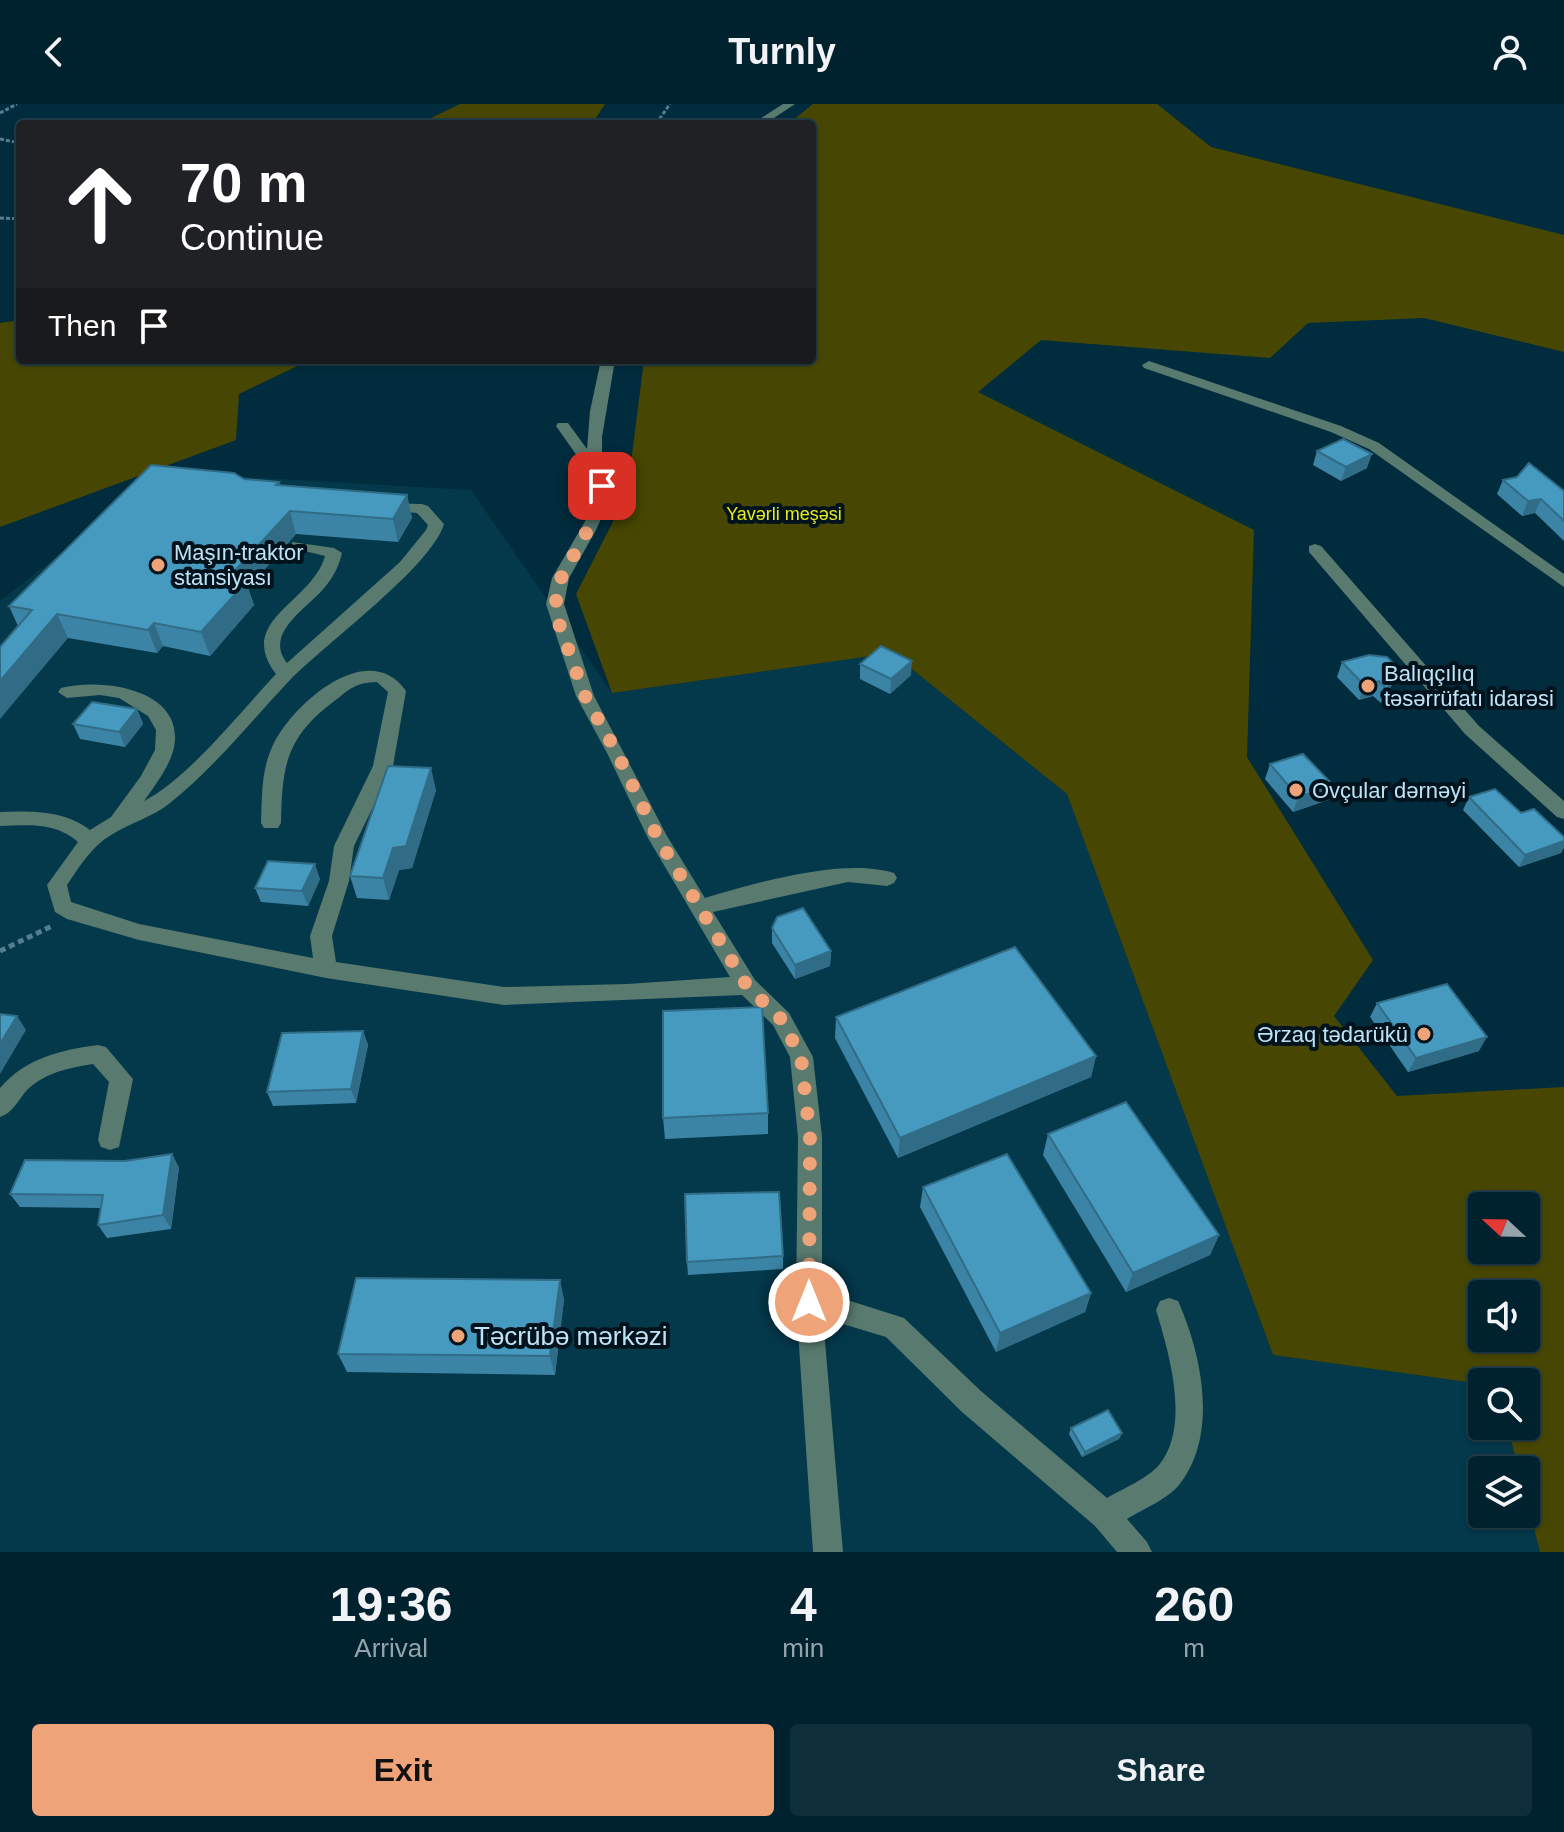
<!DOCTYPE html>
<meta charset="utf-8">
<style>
:root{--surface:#00212e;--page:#0e2e3a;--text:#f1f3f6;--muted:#95a3aa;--line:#223e4a;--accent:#efa378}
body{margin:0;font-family:Arial,sans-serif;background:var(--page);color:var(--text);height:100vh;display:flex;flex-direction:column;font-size:30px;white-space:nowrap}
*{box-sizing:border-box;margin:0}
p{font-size:26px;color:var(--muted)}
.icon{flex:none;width:44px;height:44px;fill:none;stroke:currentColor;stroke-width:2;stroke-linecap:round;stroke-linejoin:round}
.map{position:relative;height:1448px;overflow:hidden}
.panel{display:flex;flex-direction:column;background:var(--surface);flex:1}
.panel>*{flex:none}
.hud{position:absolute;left:16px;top:16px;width:800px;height:244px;border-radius:8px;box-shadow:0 2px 6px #0004,0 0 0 2px var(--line);background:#202124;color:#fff;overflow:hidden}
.needle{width:52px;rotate:292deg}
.fabs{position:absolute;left:1468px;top:1088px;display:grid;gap:16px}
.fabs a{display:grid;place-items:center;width:72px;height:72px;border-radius:8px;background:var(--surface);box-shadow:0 2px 6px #0004,0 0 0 2px var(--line);font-size:40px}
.pin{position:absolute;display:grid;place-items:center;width:68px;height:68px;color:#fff;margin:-34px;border-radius:16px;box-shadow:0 4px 12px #0006}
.me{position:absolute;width:88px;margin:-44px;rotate:0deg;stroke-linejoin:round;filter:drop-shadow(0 0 6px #0008)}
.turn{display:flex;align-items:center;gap:28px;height:168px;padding:0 32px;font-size:36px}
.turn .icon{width:104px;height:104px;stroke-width:2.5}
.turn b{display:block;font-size:56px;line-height:68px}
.then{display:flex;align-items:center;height:76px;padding:0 32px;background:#0003;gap:16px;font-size:30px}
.eta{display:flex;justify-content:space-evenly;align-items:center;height:136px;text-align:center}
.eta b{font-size:48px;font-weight:700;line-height:56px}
.cta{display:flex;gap:16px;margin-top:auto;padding:16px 32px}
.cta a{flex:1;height:92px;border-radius:8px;background:var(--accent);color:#111;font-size:32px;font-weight:700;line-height:92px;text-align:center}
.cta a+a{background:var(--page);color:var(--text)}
header{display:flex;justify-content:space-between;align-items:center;height:104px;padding:0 32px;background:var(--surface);font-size:36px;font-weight:700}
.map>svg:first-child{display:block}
.built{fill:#04384b}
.green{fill:#474703;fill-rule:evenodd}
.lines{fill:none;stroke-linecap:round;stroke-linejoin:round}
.path-far1{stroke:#547d8f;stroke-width:3;stroke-dasharray:4 2;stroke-linecap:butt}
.path{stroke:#547d8f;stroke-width:5;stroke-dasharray:6 4;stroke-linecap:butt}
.minor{fill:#597a6e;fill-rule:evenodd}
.wall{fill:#3c84a5}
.shaded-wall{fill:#316c86}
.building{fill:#469ac0;stroke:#316c86;stroke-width:2}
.route{stroke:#efa378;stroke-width:14;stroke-dasharray:0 25.2}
.poi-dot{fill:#efa378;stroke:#00131d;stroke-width:3}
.labels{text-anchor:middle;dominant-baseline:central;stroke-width:8;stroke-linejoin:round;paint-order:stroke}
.far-park-label{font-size:18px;fill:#e9ea1d;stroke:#00131d}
.poi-label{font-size:22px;fill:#bee3f5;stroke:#00131d;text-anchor:start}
.near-poi-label{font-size:26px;fill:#bee3f5;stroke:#00131d;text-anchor:start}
</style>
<header><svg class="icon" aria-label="back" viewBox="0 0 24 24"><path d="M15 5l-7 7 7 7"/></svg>Turnly<svg class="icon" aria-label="person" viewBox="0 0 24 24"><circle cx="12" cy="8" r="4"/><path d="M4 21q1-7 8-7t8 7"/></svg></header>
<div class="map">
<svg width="1564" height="1448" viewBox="0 0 1564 1448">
<rect width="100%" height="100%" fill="#002c3d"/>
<path class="built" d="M208 371 471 386 612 589 892 549 1067 690 1273 1251 1482 1280V1322H1507L1519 1366H1482V1410H1526V1394L1540 1448H0V497L137 390Z"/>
<g class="green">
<path d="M460 0H605L592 20H418Z"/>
<path d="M813 0H1157L1211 43 1564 131V248L1424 214 1308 219 1270 254 1041 236 978 288 1254 426 1247 653 1373 856 1334 912 1397 992 1564 983V1448H1540L1526 1394V1366H1519L1507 1322H1526V1278L1482 1280 1273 1251 1067 690 892 549 612 589 576 490 627 390 644 256H812V20H788ZM1482 1102H1526V1146H1482ZM1482 1190H1526V1234H1482Z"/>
<path d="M20 216V256H310L239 290 236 336 0 423V219Z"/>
</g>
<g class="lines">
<g class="path-far1">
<path d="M0 9 17 0"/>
<path d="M656 20 670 0"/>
<path d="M0 35 20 39"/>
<path d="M0 114 20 115"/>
</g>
<path class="path" d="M0 847 52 822"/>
<g class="minor">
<path d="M783 0H795L765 20H752Z"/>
<path d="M601 256H615L602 333V360L608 387 607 401 596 426 569 474 564 500 594 592 667 732 705 794C755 779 844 753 894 769L897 774 894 779 887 782 848 778 713 808 755 876 789 909 813 953 822 1033V1188L904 1214 982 1288 1107 1394C1122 1385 1147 1375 1159 1361 1191 1322 1169 1249 1156 1206L1160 1197 1169 1194 1178 1197C1202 1251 1219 1331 1179 1381 1168 1395 1143 1405 1127 1415L1147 1438 1152 1448H1117L1095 1422 962 1308 886 1233 823 1214 843 1448H813L796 1198 798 1033 790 953 773 921 742 891 504 901 326 874 139 836 67 815 55 808 47 781 78 738C56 718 27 721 0 722V708C31 707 64 706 90 726L111 713 141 672 155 646 156 626 148 612 119 594 100 591 67 594 58 588 61 584C98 574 178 583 175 636 174 657 156 680 144 697 189 674 241 607 276 570 235 516 312 499 325 452L292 444V438L334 444 342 449C339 462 334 472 325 483 308 504 263 529 287 559L400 458 426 426 428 421 417 409 376 405V399L422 400 428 402 444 420C432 462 324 541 290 576 251 617 215 663 170 699 153 713 130 719 111 731 92 742 79 763 67 781L71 798 139 820 313 854 310 832 329 777 334 742 373 662 388 588 377 578C355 579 351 584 333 598 286 634 282 662 281 719L278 724H264L261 719C262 692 261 666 273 641 293 599 369 533 406 587L393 662 354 742 349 777 332 832 336 858 504 883 627 880 730 873 648 734 607 649 576 592 546 500 552 474 587 414 592 393 587 366 556 322 558 319H568L587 345 590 307Z"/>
<path d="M1149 257 1341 322 1379 339 1564 470V483L1369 345 1331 328 1144 264 1142 261Z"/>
<path d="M1315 440 1321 442 1479 622 1564 697V715L1557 713 1465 630 1309 448V442Z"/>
<path d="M98 941 106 943 133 975 119 1043 110 1046 101 1043 98 1036 109 978 93 960C69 964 46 968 27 986 18 996 13 1009 0 1013V984C26 954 60 946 98 941Z"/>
</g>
</g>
<g class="wall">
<path d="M1317 347 1367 364 1341 377 1313 361Z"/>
<path d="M244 375 279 378 280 381 407 391 412 414 398 438 296 430 248 484 254 501 210 552 163 542 157 549 68 534 18 522 9 502Z"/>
<path d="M1503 376 1564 387V437L1535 409 1522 412 1497 390Z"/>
<path d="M1342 558 1398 564 1393 579 1381 599 1373 592 1359 596 1337 573Z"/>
<path d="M860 560 911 571 890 590 860 575Z"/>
<path d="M137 605 143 620 125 643 80 635 73 620Z"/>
<path d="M1270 660 1328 696 1293 708 1265 675Z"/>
<path d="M436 686 412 764 399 766 389 796 357 794 350 772Z"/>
<path d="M1469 693 1521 709 1564 733V743L1561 749 1519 763 1463 706Z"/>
<path d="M320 775 308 802 261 798 255 784Z"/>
<path d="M772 824 831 847 830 862 795 875 772 839Z"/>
<path d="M1377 899 1479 947 1408 968 1370 913Z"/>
<path d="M836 913 1096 952 1091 973 898 1054 835 934Z"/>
<path d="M363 927 368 941 356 999 273 1002 267 988Z"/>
<path d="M768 1009V1030L665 1035 663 1014Z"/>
<path d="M1048 1030 1219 1131 1210 1151 1126 1188 1043 1051Z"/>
<path d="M172 1050 179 1064 171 1125 107 1134 98 1121 101 1104 20 1103 10 1090 125 1057Z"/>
<path d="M923 1083 1091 1189 1085 1208 996 1248 920 1103Z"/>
<path d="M783 1152V1165L688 1171 687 1158Z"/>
<path d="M564 1195 555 1271 347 1268 338 1250Z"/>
<path d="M1071 1324 1122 1329 1119 1335 1082 1353 1069 1330Z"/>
</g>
<g class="shaded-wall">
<path d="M1372 350 1367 364 1341 377 1346 363Z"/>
<path d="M407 391 412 414 398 438 393 415Z"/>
<path d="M1541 395 1535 409 1522 412 1528 397Z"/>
<path d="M290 407 296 430 248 484 254 501 210 552 201 528 228 474Z"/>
<path d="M57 510 68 534 0 615V577Z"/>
<path d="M154 519 163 542 157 549 148 526Z"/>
<path d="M912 557 911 571 890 590 891 575Z"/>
<path d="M1398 564 1393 579 1381 599 1387 585Z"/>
<path d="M1379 577 1373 592 1359 596 1364 581Z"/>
<path d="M137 605 143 620 125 643 119 628Z"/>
<path d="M431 664 436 686 412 764 399 766 389 796 383 774 393 744Z"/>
<path d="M1334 682 1328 696 1293 708 1298 693Z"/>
<path d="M1564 737V743L1561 749 1519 763 1525 751Z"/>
<path d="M315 760 320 775 308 802 302 787Z"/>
<path d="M831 847 830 862 795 875V861Z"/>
<path d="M17 912 26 926 0 970V940Z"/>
<path d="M363 927 368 941 356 999 351 985Z"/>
<path d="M1487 933 1479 947 1408 968 1416 954Z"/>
<path d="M1096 952 1091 973 898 1054 900 1034Z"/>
<path d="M172 1050 179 1064 171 1125 163 1111Z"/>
<path d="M1219 1131 1210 1151 1126 1188 1133 1169Z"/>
<path d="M560 1176 564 1195 555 1271 550 1252Z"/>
<path d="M1091 1189 1085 1208 996 1248 1000 1229Z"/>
<path d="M1122 1329 1119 1335 1082 1353 1085 1348Z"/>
</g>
<g class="building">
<path d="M1343 335 1372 350 1346 363 1317 347Z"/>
<path d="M1529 359 1564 387V417L1541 395 1528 397 1503 376 1517 373Z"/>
<path d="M151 361 234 369 244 375 279 378 276 381 407 391 393 415 290 407 228 474 246 478 201 528 154 519 148 526 57 510 0 577V543L32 506 9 502Z"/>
<path d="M881 542 912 557 891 575 860 560Z"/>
<path d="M1369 551 1387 553 1398 564 1387 585 1379 577 1364 581 1342 558Z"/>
<path d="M92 598 137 605 119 628 73 620Z"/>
<path d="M1303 650 1334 682 1298 693 1270 660Z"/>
<path d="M388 662 431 664 406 742 393 744 383 774 350 772Z"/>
<path d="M1495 685 1521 709 1534 705 1564 733V737L1525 751 1469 693Z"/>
<path d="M268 757 315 760 302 787 255 784Z"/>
<path d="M803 804 831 847 795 861 772 824 777 813Z"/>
<path d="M1015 843 1096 952 900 1034 836 913Z"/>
<path d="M1447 880 1487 933 1416 954 1377 899Z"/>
<path d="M762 903 768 1009 663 1014V907Z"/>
<path d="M0 910 17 912 0 940Z"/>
<path d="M363 927 351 985 267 988 282 929Z"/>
<path d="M1126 998 1219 1131 1133 1169 1048 1030Z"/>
<path d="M172 1050 163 1111 98 1121 103 1091 10 1090 25 1056 125 1057Z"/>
<path d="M1007 1050 1091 1189 1000 1229 923 1083Z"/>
<path d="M779 1088 783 1152 687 1158 685 1090Z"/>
<path d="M356 1174 560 1176 550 1252 338 1250Z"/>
<path d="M1108 1306 1122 1329 1085 1348 1071 1324Z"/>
</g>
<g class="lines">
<path class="route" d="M602 382 596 411 555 485 558 517 585 592 617 649 658 734 747 882 781 915 801 953 810 1033 809 1198"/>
</g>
<g class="poi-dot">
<circle cx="158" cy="461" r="8"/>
<circle cx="1368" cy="582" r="8"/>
<circle cx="1296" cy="686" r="8"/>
<circle cx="1424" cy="930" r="8"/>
<circle cx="458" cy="1232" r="8"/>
</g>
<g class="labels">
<g class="far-park-label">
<text x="784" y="410">Yavərli meşəsi</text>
</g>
<g class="poi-label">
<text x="174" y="448">Maşın-traktor<tspan x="174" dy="25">stansiyası</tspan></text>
<text x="1384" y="569">Balıqçılıq<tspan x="1384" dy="25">təsərrüfatı idarəsi</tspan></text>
<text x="1312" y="686">Ovçular dərnəyi</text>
<text x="1408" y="930" text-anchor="end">Ərzaq tədarükü</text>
</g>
<g class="near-poi-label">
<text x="474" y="1232">Təcrübə mərkəzi</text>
</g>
</g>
</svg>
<div class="fabs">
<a><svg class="needle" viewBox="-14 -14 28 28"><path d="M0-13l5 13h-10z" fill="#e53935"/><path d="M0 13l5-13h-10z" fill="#95a3aa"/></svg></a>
<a><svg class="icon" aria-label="sound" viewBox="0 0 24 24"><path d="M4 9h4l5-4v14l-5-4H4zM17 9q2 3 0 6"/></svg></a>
<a><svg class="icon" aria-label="search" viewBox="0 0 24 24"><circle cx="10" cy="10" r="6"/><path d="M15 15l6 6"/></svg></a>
<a><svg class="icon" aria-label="layers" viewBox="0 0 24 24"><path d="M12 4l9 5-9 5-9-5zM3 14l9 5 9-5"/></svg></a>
</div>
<div class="pin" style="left:602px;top:382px;background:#d93025"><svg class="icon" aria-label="arrive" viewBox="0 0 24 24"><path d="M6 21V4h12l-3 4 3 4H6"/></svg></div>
<svg class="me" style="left:809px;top:1198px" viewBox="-20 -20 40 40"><circle r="17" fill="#efa378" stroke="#fff" stroke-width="3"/><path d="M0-11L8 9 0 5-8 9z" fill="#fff"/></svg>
<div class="hud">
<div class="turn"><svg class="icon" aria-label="ahead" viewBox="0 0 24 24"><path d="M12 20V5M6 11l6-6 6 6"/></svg><div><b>70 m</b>Continue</div></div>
<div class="then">Then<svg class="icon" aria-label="arrive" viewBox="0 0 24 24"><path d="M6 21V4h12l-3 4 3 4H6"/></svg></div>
</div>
</div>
<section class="panel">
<div class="eta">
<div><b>19:36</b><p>Arrival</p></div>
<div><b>4</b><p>min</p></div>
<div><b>260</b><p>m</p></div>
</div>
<div class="cta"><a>Exit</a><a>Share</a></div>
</section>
